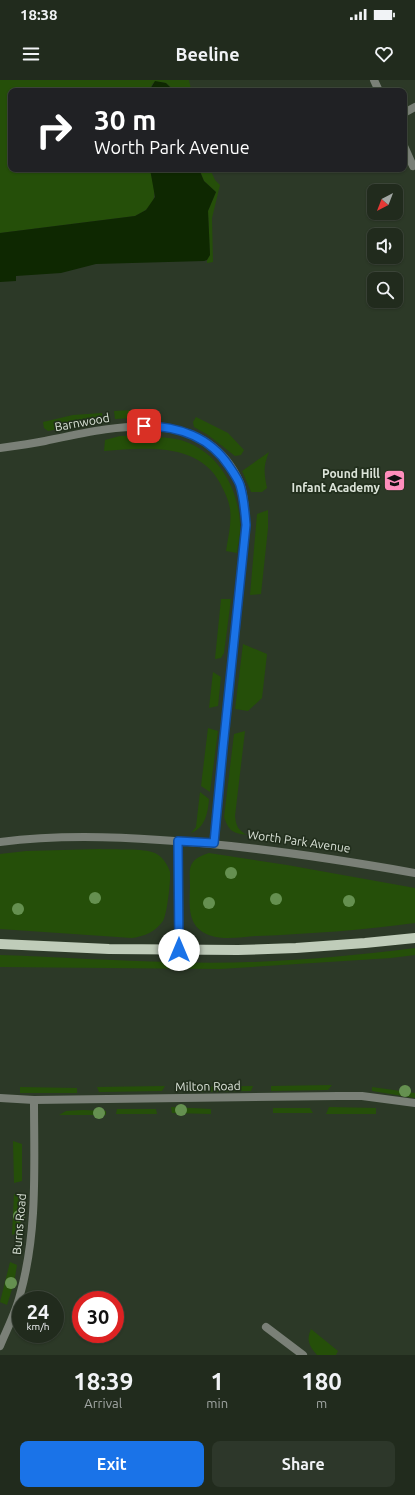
<!DOCTYPE html>
<style>
:root{--surface:#212b1d;--page:#2d372a;--text:#f1f3f6;--muted:#a2a7a4;--line:#3e473b;--accent:#1a73e8}
body{margin:0;font-family:Ubuntu,sans-serif;background:var(--page);color:var(--text);height:100vh;display:flex;flex-direction:column;font-size:15px;white-space:nowrap}
*{box-sizing:border-box;margin:0}
p{font-size:13px;color:var(--muted)}
.icon{flex:none;width:22px;height:22px;fill:none;stroke:currentColor;stroke-width:2;stroke-linecap:round;stroke-linejoin:round}
.map{position:relative;height:1275px;overflow:hidden}
.side{display:flex;flex-direction:column;background:var(--surface);flex:1}
.side>*{flex:none}
.guide{position:absolute;left:8px;top:8px;width:399px;height:84px;border-radius:8px;box-shadow:0 1px 3px #0004,0 0 0 1px var(--line);background:#202124;color:#fff;overflow:hidden}
.needle{width:26px;rotate:222deg}
.buttons{position:absolute;left:367px;top:104px;display:grid;gap:8px}
.buttons a{display:grid;place-items:center;width:36px;height:36px;border-radius:8px;background:var(--surface);box-shadow:0 1px 3px #0004,0 0 0 1px var(--line);font-size:20px}
.speed{position:absolute;left:12px;top:1211px;display:flex;gap:8px;font-size:20px;font-weight:700;text-align:center}
.speed>*{display:grid;place-content:center;width:52px;height:52px;border-radius:50%;background:var(--surface);box-shadow:0 1px 3px #0004,0 0 0 1px var(--line);line-height:1}
.speed small{font-size:10px;font-weight:400}
.speed .limit{border:6px solid #d22;background:#fff;color:#111}
.pin{position:absolute;display:grid;place-items:center;width:34px;height:34px;color:#fff;margin:-17px;border-radius:8px;box-shadow:0 2px 6px #0006}
.me{position:absolute;width:44px;margin:-22px;rotate:0deg;stroke-linejoin:round;filter:drop-shadow(0 0 3px #0008)}
.turn{display:flex;align-items:center;gap:14px;height:84px;padding:0 20px;font-size:18px}
.turn .icon{width:52px;height:52px;stroke-width:2.5}
.turn b{display:block;font-size:28px;line-height:34px}
.eta{display:flex;justify-content:space-evenly;align-items:center;height:68px;text-align:center}
.eta b{font-size:24px;font-weight:700;line-height:28px}
.button{display:flex;gap:8px;margin-top:auto;padding:8px 20px}
.button a{flex:1;height:46px;border-radius:8px;background:var(--accent);color:#fff;font-size:16px;font-weight:700;line-height:46px;text-align:center}
.button a+a{background:var(--page);color:var(--text)}
.status{display:flex;justify-content:space-between;align-items:center;height:28px;padding:0 20px;background:var(--surface);direction:ltr}
.status svg{height:11px;fill:currentColor}
header{display:flex;justify-content:space-between;align-items:center;height:52px;padding:0 20px;background:var(--surface);font-size:18px;font-weight:700}
.map>svg:first-child{display:block}
.green{fill:#254f09}
.water{fill:#0e2801}
.lines{fill:none;stroke-linecap:round;stroke-linejoin:round}
.minor{stroke:#7a8077;stroke-width:8}
.primary{stroke:#bfccb9;stroke-width:10}
.tree{fill:#659050}
.route-casing{stroke:#114b97;stroke-width:10}
.route{stroke:#1a73e8;stroke-width:7}
.labels{text-anchor:middle;dominant-baseline:central;stroke-width:3.5;stroke-linejoin:round;paint-order:stroke}
.street-label{font-size:12px;fill:#dce4d9;stroke:#222f1d}
.poi-label{font-size:12px;font-weight:bold;fill:#dce4d9;stroke:#222f1d;text-anchor:end}
</style>
<div class="status"><b>18:38</b><svg viewBox="0 0 49 12"><path d="M0 12V9h3v3zM5 12V6h3v6zM10 12V3h3v9zM15 12V0h3v12zM26 1h20v11H26zM47 4h2v5h-2z"/></svg></div>
<header><svg class="icon" aria-label="menu" viewBox="0 0 24 24"><path d="M4 6h16M4 12h16M4 18h16"/></svg>Beeline<svg class="icon" aria-label="heart" viewBox="0 0 24 24"><path d="M12 20l-8-8c-3-5 5-10 8-4 3-6 11-1 8 4z"/></svg></header>
<div class="map">
<svg width="415" height="1275" viewBox="0 0 415 1275">
<rect width="100%" height="100%" fill="#2c3927"/>
<g class="green">
<path d="M0 0H189L191 9 185 11H174C168 2 163 1 153 3L149 11H11V89H150C155 112 161 124 135 136L0 153Z"/>
<path d="M199 89H210L215 100 220 105 212 138 213 182 207 183V180L210 175 208 131 216 112 204 101Z"/>
<path d="M133 330 156 331V337L115 339 114 331Z"/>
<path d="M102 333 103 341 98 343 83 344 48 351 44 348 43 342 73 335Z"/>
<path d="M196 337 228 353 244 370 241 375 235 376 208 355 194 347 193 342Z"/>
<path d="M120 356C139 356 157 356 176 359 215 367 238 405 240 443 241 452 238 463 237 473L226 471C228 457 232 443 230 429 229 420 224 411 220 403 198 362 144 368 104 371L105 360Z"/>
<path d="M269 372C263 387 264 393 267 408L262 412H251L242 391Z"/>
<path d="M268 430V448L261 514 250 515 257 434Z"/>
<path d="M221 519H231L224 573 221 578 215 579Z"/>
<path d="M243 564 267 574 262 618 248 631 235 629Z"/>
<path d="M213 592 221 597 218 626 209 628Z"/>
<path d="M208 648 218 651 210 712 201 706Z"/>
<path d="M245 651 235 736C236 746 238 750 247 755 232 753 229 751 224 737L234 654Z"/>
<path d="M200 712 209 719C208 733 205 748 191 753L196 747Z"/>
<path d="M100 769C114 770 144 768 155 773 162 776 168 785 170 792 171 799 167 835 163 841 155 852 145 856 132 858L0 849V774L26 771Z"/>
<path d="M209 773 287 785 415 808V843C362 850 310 854 257 856 244 857 224 860 212 856 187 849 189 826 190 806 190 798 188 788 193 782 197 777 203 775 209 773Z"/>
<path d="M415 868V875L391 878 220 889 0 887V875C58 877 115 881 173 882 253 885 335 878 415 868Z"/>
<path d="M332 1005 328 1010 271 1011V1006Z"/>
<path d="M165 1006 162 1011 99 1012 97 1007Z"/>
<path d="M253 1006 251 1011 187 1012 185 1007Z"/>
<path d="M20 1007 77 1008V1013H20Z"/>
<path d="M372 1007 415 1013V1018L372 1011Z"/>
<path d="M171 1027 211 1029V1034L172 1033Z"/>
<path d="M329 1027 376 1028V1034H326Z"/>
<path d="M273 1028H310L313 1033H273Z"/>
<path d="M117 1029H156L157 1034H116Z"/>
<path d="M83 1030 106 1031V1035H59L66 1031Z"/>
<path d="M13 1061 22 1064V1101L14 1103Z"/>
<path d="M14 1114 22 1117 20 1152 12 1155Z"/>
<path d="M10 1182 17 1185 14 1203 7 1225 0 1222Z"/>
<path d="M311 1249 338 1271 336 1275H317C309 1266 306 1260 311 1249Z"/>
</g>
<g class="water">
<path d="M155 1 166 3 174 11H149Z"/>
<path d="M150 89H199L204 101 216 112 208 131 210 175 207 180 204 181 96 184 61 193 16 196V201L0 202V153L135 136 146 130 155 117Z"/>
</g>
<g class="lines">
<g class="minor">
<path d="M374 0 379 11"/>
<path d="M404 33 415 27"/>
<path d="M404 66 413 86"/>
<path d="M0 368C15 366 30 364 45 361 111 347 205 323 240 403 245 416 245 431 246 445L223 668 214 763"/>
<path d="M178 761 179 870"/>
<path d="M0 762C53 755 107 756 160 760 246 765 330 778 415 793"/>
<path d="M0 1018 34 1020 338 1016H362L415 1023"/>
<path d="M266 1247 303 1275"/>
<path d="M0 1266C7 1249 16 1232 20 1215 38 1151 34 1085 34 1020"/>
</g>
<path class="primary" d="M0 864 109 869 238 870 296 868 365 863 415 858"/>
</g>
<g class="tree">
<circle cx="231" cy="793" r="6"/>
<circle cx="95" cy="818" r="6"/>
<circle cx="276" cy="819" r="6"/>
<circle cx="349" cy="821" r="6"/>
<circle cx="209" cy="823" r="6"/>
<circle cx="18" cy="829" r="6"/>
<circle cx="405" cy="1011" r="6"/>
<circle cx="181" cy="1030" r="6"/>
<circle cx="99" cy="1033" r="6"/>
<circle cx="19" cy="1136" r="6"/>
<circle cx="11" cy="1203" r="6"/>
</g>
<g class="lines">
<defs>
<path id="route" d="M144 346C178 346 210 357 229 386 233 392 238 399 240 405 244 418 245 432 246 445L223 668 214 763 178 761 179 870"/>
</defs>
<use href="#route" class="route-casing"/>
<use href="#route" class="route"/>
</g>
<defs>
<symbol id="school-square" viewBox="-11 -11 22 22"><rect x="-9" y="-9" width="18" height="18" rx="4" fill="#fe8ebc" stroke="#222f1d"/><path d="M0-5L7-2L0 1L-7-2ZM-4 1L0 2.5L4 1V4Q0 6-4 4Z" fill="#111"/></symbol>
</defs>
<g fill-rule="evenodd">
<use href="#school-square" x="382" y="388" width="25" height="25"/>
</g>
<g class="labels">
<g class="street-label">
<text transform="translate(82 342) rotate(-10)">Barnwood</text>
<text transform="translate(299 761) rotate(8)">Worth Park Avenue</text>
<text transform="translate(208 1006) rotate(-1)">Milton Road</text>
<text transform="translate(19 1144) rotate(-85)">Burns Road</text>
</g>
<g class="poi-label">
<text x="380" y="393">Pound Hill<tspan x="380" dy="14">Infant Academy</tspan></text>
</g>
</g>
</svg>
<div class="buttons">
<a><svg class="needle" viewBox="-14 -14 28 28"><path d="M0-13l5 13h-10z" fill="#e53935"/><path d="M0 13l5-13h-10z" fill="#a2a7a4"/></svg></a>
<a><svg class="icon" aria-label="sound" viewBox="0 0 24 24"><path d="M4 9h4l5-4v14l-5-4H4zM17 9q2 3 0 6"/></svg></a>
<a><svg class="icon" aria-label="search" viewBox="0 0 24 24"><circle cx="10" cy="10" r="6"/><path d="M15 15l6 6"/></svg></a>
</div>
<div class="speed"><div>24<small>km/h</small></div><div class="limit">30</div></div>
<div class="pin" style="left:144px;top:346px;background:#d93025"><svg class="icon" aria-label="arrive" viewBox="0 0 24 24"><path d="M6 21V4h12l-3 4 3 4H6"/></svg></div>
<svg class="me" style="left:179px;top:870px" viewBox="-20 -20 40 40"><circle r="19" fill="#fff"/><path d="M0-13L10 11 0 6-10 11z" fill="#1a73e8"/></svg>
<div class="guide">
<div class="turn"><svg class="icon" aria-label="right" viewBox="0 0 24 24"><path d="M7 20v-9h11M14 6l5 5-5 5"/></svg><div><b>30 m</b>Worth Park Avenue</div></div>
</div>
</div>
<section class="side">
<div class="eta">
<div><b>18:39</b><p>Arrival</p></div>
<div><b>1</b><p>min</p></div>
<div><b>180</b><p>m</p></div>
</div>
<div class="button"><a>Exit</a><a>Share</a></div>
</section>
